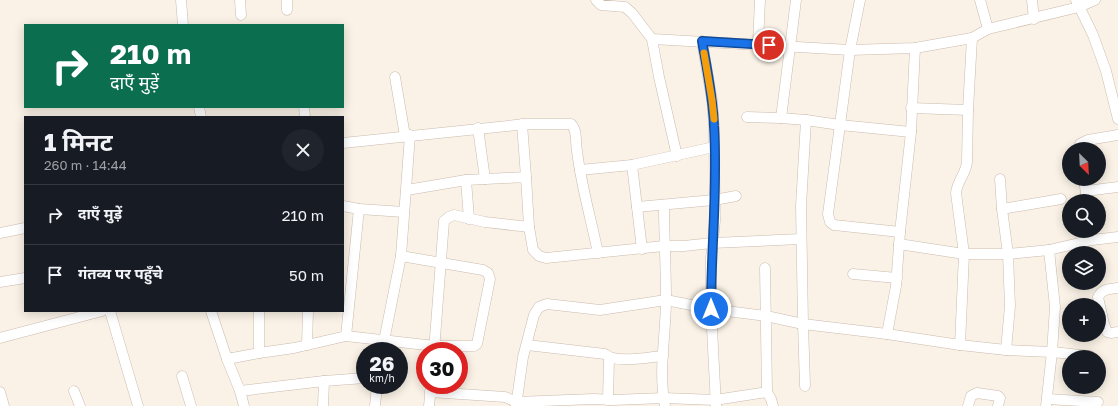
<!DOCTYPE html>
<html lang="hi">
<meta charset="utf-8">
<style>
:root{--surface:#171b24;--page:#20242c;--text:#f1f3f6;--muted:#9ea1a6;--line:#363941}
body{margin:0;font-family:"Golos Text","Noto Sans Devanagari",sans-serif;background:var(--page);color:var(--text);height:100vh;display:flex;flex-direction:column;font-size:15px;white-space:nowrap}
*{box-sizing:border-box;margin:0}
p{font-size:13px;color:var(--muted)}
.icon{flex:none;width:22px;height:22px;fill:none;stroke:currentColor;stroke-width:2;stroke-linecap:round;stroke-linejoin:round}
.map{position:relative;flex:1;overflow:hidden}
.panel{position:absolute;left:24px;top:116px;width:320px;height:196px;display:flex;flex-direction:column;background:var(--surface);border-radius:0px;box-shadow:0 2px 10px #0003}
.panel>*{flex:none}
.top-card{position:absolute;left:24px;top:24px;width:320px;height:84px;border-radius:0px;box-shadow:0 2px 10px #0003;background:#0b6e4f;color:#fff;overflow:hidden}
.needle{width:26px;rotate:156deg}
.fabs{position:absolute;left:1062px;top:142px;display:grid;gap:8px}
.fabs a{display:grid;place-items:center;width:44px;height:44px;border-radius:50%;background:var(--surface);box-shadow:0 2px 10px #0003;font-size:20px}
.speed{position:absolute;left:356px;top:342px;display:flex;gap:8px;font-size:20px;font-weight:700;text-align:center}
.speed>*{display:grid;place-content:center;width:52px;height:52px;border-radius:50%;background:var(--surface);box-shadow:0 2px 10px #0003;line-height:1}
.speed small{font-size:10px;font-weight:400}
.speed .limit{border:6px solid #d22;background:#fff;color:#111}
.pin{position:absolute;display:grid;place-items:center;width:34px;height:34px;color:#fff;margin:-17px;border:2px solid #fff;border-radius:50%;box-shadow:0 1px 4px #0007}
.me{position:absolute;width:44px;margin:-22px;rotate:0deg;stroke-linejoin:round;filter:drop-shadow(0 0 3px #0008)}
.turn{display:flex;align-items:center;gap:14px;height:84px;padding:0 20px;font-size:18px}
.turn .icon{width:52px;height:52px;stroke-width:2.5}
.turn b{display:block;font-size:28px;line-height:34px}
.round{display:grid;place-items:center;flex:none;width:42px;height:42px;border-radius:21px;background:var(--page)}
.head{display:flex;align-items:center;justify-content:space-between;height:68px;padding:0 20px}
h1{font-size:24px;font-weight:700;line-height:30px}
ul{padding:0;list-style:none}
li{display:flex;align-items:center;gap:12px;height:60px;padding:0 20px;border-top:1px solid var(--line)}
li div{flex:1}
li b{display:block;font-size:15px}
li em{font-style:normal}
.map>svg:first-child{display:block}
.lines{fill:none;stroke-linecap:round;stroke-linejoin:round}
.minor-casing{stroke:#cbbaae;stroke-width:11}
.minor{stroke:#fff;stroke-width:10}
.route-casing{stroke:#114b97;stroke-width:10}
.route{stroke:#1a73e8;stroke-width:7}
.slow{stroke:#f59e0b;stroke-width:7}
</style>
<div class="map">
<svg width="1118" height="406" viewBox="0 0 1118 406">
<rect width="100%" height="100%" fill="#faf2e6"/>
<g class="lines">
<defs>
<g id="minor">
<path d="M181 0 183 25"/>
<path d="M240 0 241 15"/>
<path d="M596 0 601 5 625 7 632 13 652 39 659 77 677 156"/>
<path d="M860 0 850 50 828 214 830 222 834 225 900 232"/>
<path d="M980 0 988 29"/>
<path d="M1032 0 1034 19"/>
<path d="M1076 0 1093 35 1106 71 1118 119"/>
<path d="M287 10V0"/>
<path d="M652 39 850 50 915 48 972 38 988 29 1079 7 1095 0"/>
<path d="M702 41 712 100 714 126 715 221 711 258V309L716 406"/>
<path d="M758 44 760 0"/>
<path d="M395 77 405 136"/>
<path d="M199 107 201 117"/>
<path d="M304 107 305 117"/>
<path d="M911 108 968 110"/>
<path d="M747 117 781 118 806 120 840 125 911 132"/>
<path d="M781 118 796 0"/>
<path d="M522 124 526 177"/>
<path d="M478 128 485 179"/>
<path d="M343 143 526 124H571C578 131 575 142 577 151 581 185 591 219 598 253"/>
<path d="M1080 149V144L1088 140 1118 135"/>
<path d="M632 165 642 249"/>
<path d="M580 170 632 165 714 147"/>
<path d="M1000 179 1002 209 1008 254 1010 306 1006 350"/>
<path d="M1084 179 1087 201"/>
<path d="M466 180 469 219"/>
<path d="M407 190 466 180 526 177 529 227 533 250 539 256 546 258 664 246H684L712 243 801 239"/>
<path d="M1086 191 1118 187"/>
<path d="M664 205C664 236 666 268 666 299 666 335 658 371 665 406"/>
<path d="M343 206 359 209 404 212"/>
<path d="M637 207 714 200 736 196"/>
<path d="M1002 209 1061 199"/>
<path d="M0 233 25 228"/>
<path d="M899 244 964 254H1008L1049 250 1092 240 1118 237"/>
<path d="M853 274 897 278"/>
<path d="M0 282 25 278"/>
<path d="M1118 288C1109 289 1102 289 1098 297L1104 324 1107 332 1111 333 1118 332"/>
<path d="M110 311 138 406"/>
<path d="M211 311 227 359 240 391 244 406"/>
<path d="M259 311V353"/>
<path d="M887 334 896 286 900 232 911 132 915 48"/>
<path d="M346 336 359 209"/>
<path d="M0 338 102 311"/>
<path d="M307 345 308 311"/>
<path d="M527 345 605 354C616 364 648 357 663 356"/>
<path d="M960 345 964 254 956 193C957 181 966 174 967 162L968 110 972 38"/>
<path d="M382 351 401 256 410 135"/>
<path d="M434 351 444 221 449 217 454 215 485 222 529 227"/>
<path d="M227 359 259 353 294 348 346 336 435 346H474L477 344 490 279 488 273 483 270 401 256"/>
<path d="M182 376 191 406"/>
<path d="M805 386 803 324 801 206 806 120"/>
<path d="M74 391 80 406"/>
<path d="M240 391 324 381 365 378"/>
<path d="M0 392 4 406"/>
<path d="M430 392 505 397 516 402 594 399 613 400 664 398 715 400 767 392 765 268"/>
<path d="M767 392 771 399 773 406"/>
<path d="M1047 399 1098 402"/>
<path d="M608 400 609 358"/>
<path d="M323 406 324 381"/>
<path d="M375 406 377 385"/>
<path d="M429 406 431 386"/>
<path d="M516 406 523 357 534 315 539 307 547 304 600 310 666 300 711 309 766 316 803 324 887 334 960 345 1006 350 1052 352 1090 356"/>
<path d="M968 406 971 396 977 393 998 396 1000 398 998 406"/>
<path d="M1046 406 1052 352 1055 307 1049 250"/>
</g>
</defs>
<use href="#minor" class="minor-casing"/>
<use href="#minor" class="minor"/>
</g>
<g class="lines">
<defs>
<path id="route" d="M711 309C711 248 718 187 714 126 713 97 707 69 702 41L769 45"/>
</defs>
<use href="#route" class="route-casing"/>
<use href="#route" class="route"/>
<path class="slow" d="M704 53 712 100 714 119"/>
</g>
</svg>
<div class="fabs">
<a><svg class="needle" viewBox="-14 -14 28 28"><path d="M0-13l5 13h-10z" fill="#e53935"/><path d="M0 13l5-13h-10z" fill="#9ea1a6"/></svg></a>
<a><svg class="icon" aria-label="search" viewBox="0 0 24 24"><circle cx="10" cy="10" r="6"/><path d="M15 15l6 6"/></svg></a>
<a><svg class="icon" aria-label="layers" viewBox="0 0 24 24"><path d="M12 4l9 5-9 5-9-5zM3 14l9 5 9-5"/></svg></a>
<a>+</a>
<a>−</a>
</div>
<div class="speed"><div>26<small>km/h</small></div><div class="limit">30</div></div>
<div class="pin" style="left:769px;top:45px;background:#d93025"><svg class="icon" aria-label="arrive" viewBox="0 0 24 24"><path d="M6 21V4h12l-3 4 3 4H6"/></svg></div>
<svg class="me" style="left:711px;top:309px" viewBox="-20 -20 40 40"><circle r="17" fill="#1a73e8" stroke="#fff" stroke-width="3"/><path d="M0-11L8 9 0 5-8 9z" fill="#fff"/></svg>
<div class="top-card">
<div class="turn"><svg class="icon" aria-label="right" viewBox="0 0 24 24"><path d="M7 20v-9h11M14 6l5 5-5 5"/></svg><div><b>210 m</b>दाएँ मुड़ें</div></div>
</div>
<section class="panel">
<div class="head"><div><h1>1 मिनट</h1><p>260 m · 14:44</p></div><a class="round"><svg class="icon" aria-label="close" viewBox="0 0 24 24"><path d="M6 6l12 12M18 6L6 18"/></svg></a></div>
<ul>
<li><svg class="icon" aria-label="right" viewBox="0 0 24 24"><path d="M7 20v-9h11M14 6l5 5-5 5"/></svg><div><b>दाएँ मुड़ें</b></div><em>210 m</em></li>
<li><svg class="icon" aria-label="arrive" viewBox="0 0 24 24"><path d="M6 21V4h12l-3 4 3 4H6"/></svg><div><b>गंतव्य पर पहुँचे</b></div><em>50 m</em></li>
</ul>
</section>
</div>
